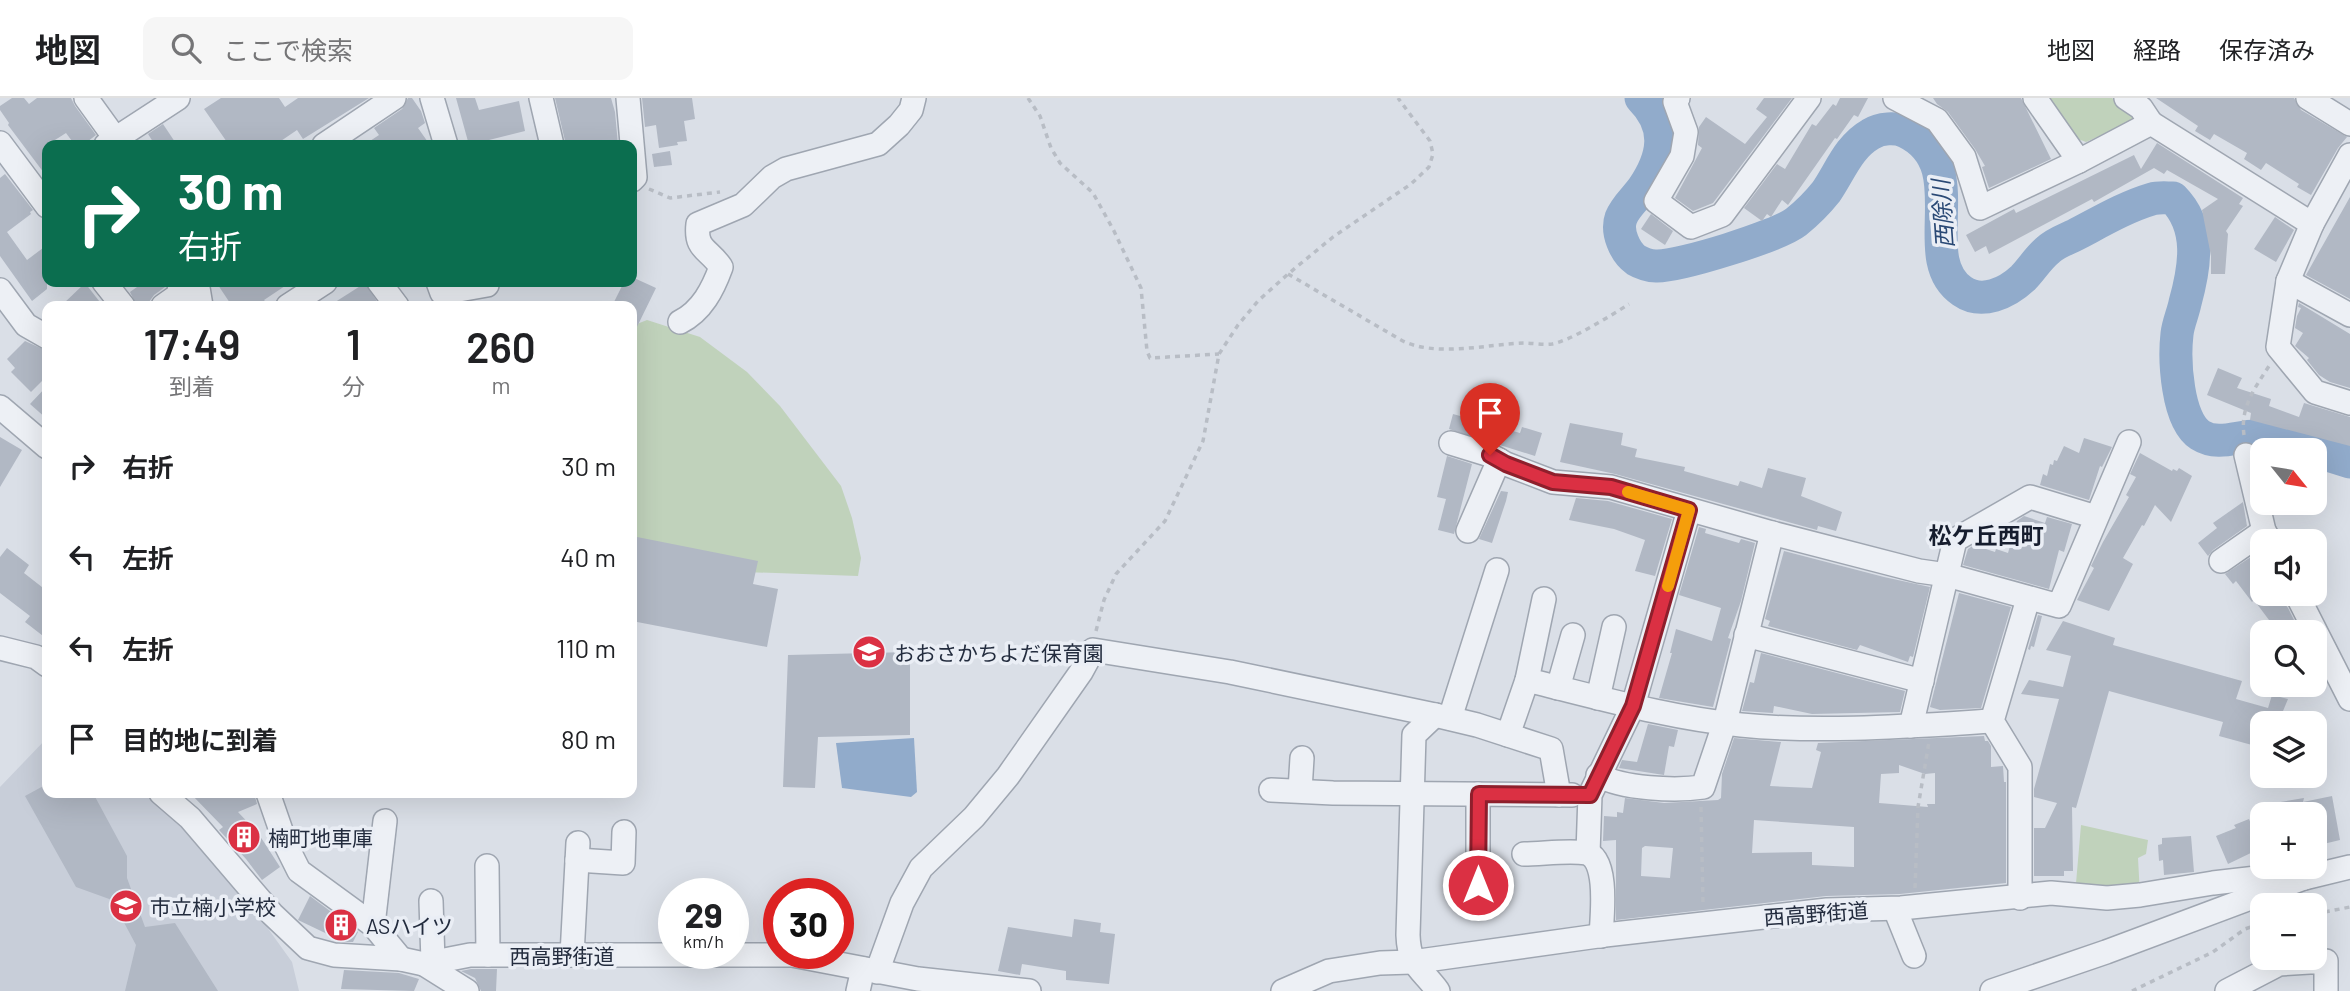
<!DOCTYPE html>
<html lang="ja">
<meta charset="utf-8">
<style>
:root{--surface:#fff;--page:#f6f6f6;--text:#202124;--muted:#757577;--line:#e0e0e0}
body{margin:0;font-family:Barlow,"Noto Sans JP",sans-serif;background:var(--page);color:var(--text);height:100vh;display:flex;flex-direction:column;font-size:26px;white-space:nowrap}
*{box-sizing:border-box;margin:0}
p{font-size:23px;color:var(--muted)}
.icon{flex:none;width:38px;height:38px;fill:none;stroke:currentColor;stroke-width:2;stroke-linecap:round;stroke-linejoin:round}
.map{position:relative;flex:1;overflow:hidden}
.panel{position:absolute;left:42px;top:203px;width:595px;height:497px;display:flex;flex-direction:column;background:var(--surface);border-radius:14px;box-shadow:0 7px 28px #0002}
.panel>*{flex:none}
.hud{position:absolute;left:42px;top:42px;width:595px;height:147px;border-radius:14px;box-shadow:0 7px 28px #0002;background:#0b6e4f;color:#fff;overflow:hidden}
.needle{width:46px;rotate:120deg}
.buttons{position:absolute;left:2250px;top:340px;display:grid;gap:14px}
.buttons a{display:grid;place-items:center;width:77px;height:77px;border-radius:14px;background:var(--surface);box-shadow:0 7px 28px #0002;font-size:35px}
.speed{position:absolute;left:658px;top:780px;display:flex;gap:14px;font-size:35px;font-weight:700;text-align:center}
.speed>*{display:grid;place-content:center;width:91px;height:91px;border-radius:50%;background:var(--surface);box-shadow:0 7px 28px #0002;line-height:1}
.speed small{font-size:18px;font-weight:400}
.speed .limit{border:10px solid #d22;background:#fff;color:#111}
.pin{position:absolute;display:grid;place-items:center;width:60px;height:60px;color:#fff;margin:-72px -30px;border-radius:50% 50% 50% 0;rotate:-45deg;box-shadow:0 0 7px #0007}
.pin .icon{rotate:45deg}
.me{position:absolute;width:77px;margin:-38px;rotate:0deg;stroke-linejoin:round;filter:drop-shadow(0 0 5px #0008)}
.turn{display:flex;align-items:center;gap:24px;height:147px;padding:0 21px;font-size:32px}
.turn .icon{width:91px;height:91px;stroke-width:2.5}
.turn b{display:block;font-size:49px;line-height:60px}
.eta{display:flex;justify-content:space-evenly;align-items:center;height:119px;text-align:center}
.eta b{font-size:42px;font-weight:600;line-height:49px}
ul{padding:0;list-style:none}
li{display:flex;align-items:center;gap:21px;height:91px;padding:0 21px}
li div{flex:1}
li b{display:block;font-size:26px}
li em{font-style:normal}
header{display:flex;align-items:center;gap:42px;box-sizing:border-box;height:98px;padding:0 35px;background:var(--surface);border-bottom:2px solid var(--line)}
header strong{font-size:33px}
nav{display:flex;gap:38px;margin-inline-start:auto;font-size:24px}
.search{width:490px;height:63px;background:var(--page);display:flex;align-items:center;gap:18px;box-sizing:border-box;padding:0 24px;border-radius:14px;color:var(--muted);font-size:26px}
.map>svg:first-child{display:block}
.built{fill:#c8ced9}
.green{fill:#c0d2bb}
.water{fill:#91abcb}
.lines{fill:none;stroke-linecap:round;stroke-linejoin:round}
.river{stroke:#91abcb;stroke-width:33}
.building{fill:#b1b8c4;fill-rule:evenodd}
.minor-casing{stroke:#9fa6b1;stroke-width:26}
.path{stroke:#b8bdc5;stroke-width:3.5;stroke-dasharray:5 5;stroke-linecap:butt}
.minor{stroke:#edf0f5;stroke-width:23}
.route-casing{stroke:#8e1f2c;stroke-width:18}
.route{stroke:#db3043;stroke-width:12}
.slow{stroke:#f59e0b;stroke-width:12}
.labels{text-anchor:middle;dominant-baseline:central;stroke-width:7;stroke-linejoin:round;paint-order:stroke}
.poi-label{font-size:21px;fill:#232c3e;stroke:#eaeef5;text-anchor:start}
.street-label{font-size:21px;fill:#232c3e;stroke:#eaeef5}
.water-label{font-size:23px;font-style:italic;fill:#2a4975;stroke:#eaeef5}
.neighbourhood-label{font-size:23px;font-weight:bold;fill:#161d2e;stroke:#eaeef5}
</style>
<header>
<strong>地図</strong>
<div class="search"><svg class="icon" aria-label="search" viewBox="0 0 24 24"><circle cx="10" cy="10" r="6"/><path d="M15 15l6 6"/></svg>ここで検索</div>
<nav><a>地図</a><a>経路</a><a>保存済み</a></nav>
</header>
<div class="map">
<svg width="2350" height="893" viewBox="0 0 2350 893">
<rect width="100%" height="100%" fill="#dadfe7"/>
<path class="built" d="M47 640V695H152L211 751 292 864 299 893H0V689Z"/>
<g class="green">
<path d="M2050 0H2112L2136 16 2133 23 2086 44 2078 41Z"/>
<path d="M647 222 700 239 747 274 780 308 841 388 852 420 861 460 858 478 632 470V228Z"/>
<path d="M2081 727 2148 742 2146 756 2138 760 2140 797H2075Z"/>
</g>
<path class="water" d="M914 640 917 694 911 699 842 690 836 645Z"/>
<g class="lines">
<g class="river">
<path d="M1641 0C1670 29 1664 59 1643 90 1636 100 1625 109 1621 120 1616 134 1625 154 1636 162 1641 165 1650 168 1656 168 1678 169 1778 138 1796 124 1806 116 1818 104 1826 94 1840 74 1848 49 1871 36 1880 30 1896 29 1906 34 1975 67 1913 160 1962 193 1982 207 2007 195 2023 180 2032 171 2038 160 2048 152 2055 145 2067 141 2075 137 2100 124 2125 109 2152 101 2159 99 2166 100 2173 100 2202 129 2195 169 2185 205 2183 215 2178 226 2177 236 2174 262 2177 322 2200 337 2219 349 2239 337 2258 338 2275 340 2293 347 2310 352"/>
<path d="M2315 353 2350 364"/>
</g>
</g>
<g class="building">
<path d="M12 0H24L29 6 37 0H71L75 8 96 37 83 47H75L66 35 47 47V79L8 27 9 25 0 12V8Z"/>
<path d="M221 0H279L285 9 298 0H369L303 41 297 32 275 47H229L204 11Z"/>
<path d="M408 0H412L421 13 425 25 418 30 430 47H364L379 37 374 30 402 11Z"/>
<path d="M456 0H475L479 12 519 3 525 33 469 47Z"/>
<path d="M555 0H611L615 14 618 47H566Z"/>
<path d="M642 0H692L695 21 684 23 687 43 677 44 678 47 659 50 656 27 645 29Z"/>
<path d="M1764 0H1792L1713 105 1693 113 1675 100 1702 50 1698 47 1699 29 1706 19 1745 46 1767 19 1756 11Z"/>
<path d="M1840 0H1868L1858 19 1854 17 1837 41 1835 40 1788 107 1782 102 1771 119 1767 116 1762 123 1744 110 1777 66 1785 71 1812 26 1816 28 1833 6 1836 8Z"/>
<path d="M1933 0H2021L2051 61 1989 90 1982 69 1985 68 1975 51 1948 14 1937 6Z"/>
<path d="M2156 0H2294L2301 12 2347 39 2338 50 2311 97 2297 89 2299 86 2266 65 2261 72 2244 61 2247 55 2214 36 2210 42 2195 33 2198 28Z"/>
<path d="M163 26 177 47H155L148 36Z"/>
<path d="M2157 45 2243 100 2239 106 2243 108 2226 133 2228 136 2225 176H2211V158L2202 112 2218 101 2167 72 2164 76 2154 70 2094 104 2092 101 1989 156 1986 148 1975 154 1966 137 2014 111 2016 115 2134 57 2141 71Z"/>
<path d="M670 53 672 67 654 69 652 56Z"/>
<path d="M5 76 33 112 30 114 31 116 7 134 27 162 47 147V191L32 203 0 158V80Z"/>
<path d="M2350 99V201L2306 177Z"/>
<path d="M1651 116 1673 133 1665 147 1641 131Z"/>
<path d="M2275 119 2294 132 2276 164 2254 151Z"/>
<path d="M632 179 656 190 632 239V208H612L624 184H632Z"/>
<path d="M144 184H165V189L154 197 146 208H137L130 194Z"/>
<path d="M216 184H291L264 202 269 208H232Z"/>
<path d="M85 185 103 208H61Z"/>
<path d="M365 185 380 208H329Z"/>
<path d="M2299 205 2350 236V290L2330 284 2319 277 2307 262 2309 260 2295 248 2303 235 2295 230 2297 218 2301 210 2298 209Z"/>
<path d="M25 243 47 253V278L31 294 11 274 15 270 7 261Z"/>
<path d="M2218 270 2242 280 2237 290 2271 301 2269 308 2299 319 2304 305 2350 319V348L2250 322 2251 315 2207 297Z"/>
<path d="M47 288V321L30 306Z"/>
<path d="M1453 316 1520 335 1522 329 1542 335 1535 358 1449 331Z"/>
<path d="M1570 325 1623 335 1621 347 1637 351 1635 359 1685 369 1684 373 1738 388 1740 383 1762 390 1768 370 1806 380 1801 398 1842 414 1836 433 1818 428 1817 432 1615 376 1560 364Z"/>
<path d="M0 339 22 352 0 389Z"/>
<path d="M2084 340 2112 349 2102 369 2100 368 2089 402 2040 387 2043 376 2047 378 2050 366 2053 367 2054 362 2057 363 2064 348 2079 355Z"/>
<path d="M2140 355 2172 373 2173 371 2177 373 2179 370 2192 378 2171 424 2155 407 2144 428 2142 427 2123 460 2133 466 2109 513 2077 502 2094 470 2091 468 2103 444 2129 399 2126 397 2136 379 2130 376Z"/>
<path d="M1447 358 1472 366 1454 436 1438 432 1446 401 1437 399Z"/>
<path d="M1501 393 1508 394 1506 403 1492 445 1479 441Z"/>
<path d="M1576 400 1608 403 1672 421 1655 478 1635 473 1645 442 1614 431 1569 422Z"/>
<path d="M2243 404 2247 428 2213 452 2208 458 2198 445 2217 430 2213 425Z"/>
<path d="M2024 418 2045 425 2047 419 2072 426 2064 454 2059 452 2049 491 1963 467 1968 451 1974 447 1995 454 1996 451 2008 455 2017 423Z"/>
<path d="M1699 429 1706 431 1705 435 1739 445 1741 441 1755 445 1741 503 1728 540 1731 541 1713 609 1659 600 1672 555H1670L1676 531 1712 543 1721 510 1679 497Z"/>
<path d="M632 438 758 463 753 486 778 491 767 549 632 523Z"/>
<path d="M7 450 29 467 24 475 47 493V541L25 524 30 518 0 495V459Z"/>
<path d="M1784 453 1884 479 1930 489 1913 559 1910 558 1908 564 1860 547 1857 552 1768 528 1770 523 1765 521Z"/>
<path d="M2260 453 2263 455V508L2277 496 2288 510 2300 534H2278L2254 502 2252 504 2236 483 2233 486 2225 476Z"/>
<path d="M1959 495 2011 509 1981 610 1940 612 1930 609Z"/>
<path d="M2038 517 2042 518 2034 549 2031 548 2030 552 2028 551Z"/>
<path d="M2063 523 2115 540 2113 547 2242 583 2236 601 2268 610 2272 597 2288 601 2283 613 2308 621V625H2263V650L2219 638 2223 624 2109 593 2076 710 2072 709 2073 773H2064V778H2034V730H2045L2057 705 2034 699V691L2059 601 2021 596 2029 582 2063 589 2071 558 2046 552Z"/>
<path d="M910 554V637L818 639 815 690 783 689 788 557Z"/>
<path d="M1761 555 1905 593 1900 614 1812 616 1774 608 1773 615 1742 613 1750 584 1754 585Z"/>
<path d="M1648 626 1678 632 1674 649 1669 648 1664 677 1619 670 1622 662 1637 664Z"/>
<path d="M1984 638 1985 643H1988L1991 648V669L2003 668 2004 684H2006V785L1900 796 1826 798 1616 822V742L1603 743 1604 718 1617 719V714L1623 715 1625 700 1664 705 1718 702 1721 700 1722 676 1734 640 1781 644 1770 688 1812 690 1821 654 1816 652 1818 645ZM1899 667 1925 676 1935 675V706H1927L1928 709 1879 705 1881 676 1899 675ZM1754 722 1854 729V769L1812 767V754L1752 755ZM1645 748 1673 750 1670 780 1641 778 1642 750Z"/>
<path d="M47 686V695H93L127 758V780L145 829 175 825 218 893H125L136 847 112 802 76 789 25 698Z"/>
<path d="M190 695H254L257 706 238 714 258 735 280 769 262 782 246 761 219 732 223 729Z"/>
<path d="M2332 698 2340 742 2315 748V716H2258L2257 708 2304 700 2303 704Z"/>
<path d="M2249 721 2257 740 2252 742 2257 752 2228 766 2216 738 2236 730 2234 727Z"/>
<path d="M2191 738 2194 774 2164 777 2163 762 2159 763 2158 747 2162 746V740Z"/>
<path d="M310 798 358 834 353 844H344L298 822Z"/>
<path d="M1074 821 1101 825 1100 834 1115 836 1109 886 1066 882V873L1022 866 1020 877 998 873 1008 829 1072 839Z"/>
<path d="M471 871H497L496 893H481L475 880 461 873Z"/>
<path d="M344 872 399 875 419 881 414 893 341 891Z"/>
</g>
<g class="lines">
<defs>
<g id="minor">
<path d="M86 0 120 47"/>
<path d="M432 0 446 47"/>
<path d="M541 0 552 47"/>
<path d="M628 0 635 79 632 82"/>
<path d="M1678 0 1675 4 1686 34 1682 58 1656 103 1691 129 1722 117 1809 0"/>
<path d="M1895 0 1937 22 1964 59 1980 110 2079 63"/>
<path d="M2035 0 2079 63 2151 25 2312 126 2350 57"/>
<path d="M2126 0 2141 10 2151 25"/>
<path d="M2308 0 2350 26"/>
<path d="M0 45 47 108"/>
<path d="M106 47 178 0"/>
<path d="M324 47 394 0"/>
<path d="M2312 126 2288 183 2278 249 2315 294 2350 305"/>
<path d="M2288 183 2350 217"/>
<path d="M104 184 123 208"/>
<path d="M197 184 201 208"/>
<path d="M379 184 397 208"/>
<path d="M438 184 442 195 487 187"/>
<path d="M0 192 26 227 47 239"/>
<path d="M163 208 180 196 179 184"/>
<path d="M288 208 325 184"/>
<path d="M680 224C702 213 713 191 721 169 708 150 695 152 698 126L743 107 772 79 786 71 878 46 899 27 911 12 914 0"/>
<path d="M0 309 47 349"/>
<path d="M1451 345 1490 357 1506 366 1553 384 1611 389 1772 435 1919 473 1947 477 2059 508 2129 344"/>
<path d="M2246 357 2264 433 2270 443"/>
<path d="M1468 433 1499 362"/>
<path d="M2221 463 2264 433"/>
<path d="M2296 495 2350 601"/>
<path d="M1746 537 1922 583"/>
<path d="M0 550 36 559 47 567"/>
<path d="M1527 582C1597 599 1669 620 1741 627 1822 635 1911 628 1992 623"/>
<path d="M1558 590 1573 537"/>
<path d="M1598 600 1614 529"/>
<path d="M1435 617 1414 637 1408 837C1409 868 1421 870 1438 893"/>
<path d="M1450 620 1497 472"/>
<path d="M1911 628 1955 442 2030 399 2096 419"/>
<path d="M1508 637 1527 582 1544 501"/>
<path d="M1598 677C1622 691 1676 693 1703 689L1725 624 1772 435"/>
<path d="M1271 692 1333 695 1572 697"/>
<path d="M1300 692 1302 660"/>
<path d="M161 695 190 720 272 816 308 850 334 857 401 861 424 866 470 857H792L918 881 1029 893"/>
<path d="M268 695 286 747 299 773 373 827 401 861"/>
<path d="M1588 755 1590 697 1633 608 1689 412"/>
<path d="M1524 756C1542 756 1569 752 1586 755 1609 760 1602 819 1601 838"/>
<path d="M577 762 623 765 624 734"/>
<path d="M487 768 488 857"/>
<path d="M2020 800V669L1992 623 2028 501"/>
<path d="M431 803 433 864"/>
<path d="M1478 810V696"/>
<path d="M1895 811 1914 858"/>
<path d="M373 827 385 723"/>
<path d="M572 857 578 745"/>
<path d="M424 866 467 893"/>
<path d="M877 874 902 805 921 770 974 719 1008 678 1081 574 1093 552 1230 574 1435 617 1477 627 1551 651 1559 697"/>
<path d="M858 893 863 871"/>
<path d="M1283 893 1329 873 1380 865 1412 864 1605 837 1827 812 1901 810 2051 795 2107 800 2140 797 2213 785 2299 775 2304 780"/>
<path d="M1992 893 2106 854 2304 780 2350 769"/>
<path d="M2227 893 2279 866 2326 863V893"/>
</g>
</defs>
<use href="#minor" class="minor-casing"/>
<g class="path">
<path d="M1028 0 1040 18 1051 50 1060 65 1093 95 1114 133 1141 190 1147 253 1150 260 1219 256"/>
<path d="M649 91 670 100 720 94"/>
<path d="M1288 176 1401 242C1435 260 1488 246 1524 245 1533 245 1543 247 1552 246 1570 243 1612 217 1629 206"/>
<path d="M2244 337C2240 309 2255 290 2269 268"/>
<path d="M1096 533 1104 502 1116 476 1165 423 1203 343 1219 256 1238 227 1258 203 1288 176 1333 139 1411 86 1429 69 1433 56 1430 43 1398 0"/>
<path d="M1701 709 1703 806"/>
<path d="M1915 790 1918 709 1929 644"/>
<path d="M2315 816 2350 809"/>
<path d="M2132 893 2213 854 2245 831 2263 825"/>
</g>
<use href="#minor" class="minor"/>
</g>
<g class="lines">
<defs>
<path id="route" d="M1478 787 1479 696 1590 697 1633 608 1689 412 1611 389 1553 384 1506 366 1490 357"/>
</defs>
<use href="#route" class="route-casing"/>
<use href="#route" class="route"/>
<path class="slow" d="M1628 394 1689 412 1668 488"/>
</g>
<defs>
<symbol id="school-disc" viewBox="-11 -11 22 22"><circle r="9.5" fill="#db3043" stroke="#eaeef5"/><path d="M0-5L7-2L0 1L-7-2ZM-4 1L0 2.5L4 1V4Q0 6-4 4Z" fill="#fff"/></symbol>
<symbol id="building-disc" viewBox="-11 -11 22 22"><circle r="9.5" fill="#db3043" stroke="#eaeef5"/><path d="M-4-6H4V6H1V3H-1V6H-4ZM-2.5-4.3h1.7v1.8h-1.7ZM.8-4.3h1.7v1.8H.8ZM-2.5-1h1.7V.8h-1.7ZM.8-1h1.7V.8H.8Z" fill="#fff"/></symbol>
</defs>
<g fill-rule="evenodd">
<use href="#school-disc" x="850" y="535" width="38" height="38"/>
<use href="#building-disc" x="225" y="720" width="38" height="38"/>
<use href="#school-disc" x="107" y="789" width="38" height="38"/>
<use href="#building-disc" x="322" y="808" width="38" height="38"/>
</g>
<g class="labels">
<g class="poi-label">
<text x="894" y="554">おおさかちよだ保育園</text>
<text x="268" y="739">楠町地車庫</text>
<text x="150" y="808">市立楠小学校</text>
<text x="366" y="827">ASハイツ</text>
</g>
<g class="street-label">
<text transform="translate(1816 815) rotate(-4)">西高野街道</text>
<text x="562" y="857">西高野街道</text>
</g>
<g class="water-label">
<text transform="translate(1942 116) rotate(-94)">西除川</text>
</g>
<g class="neighbourhood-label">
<text x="1986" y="437">松ケ丘西町</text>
</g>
</g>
</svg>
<div class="buttons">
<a><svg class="needle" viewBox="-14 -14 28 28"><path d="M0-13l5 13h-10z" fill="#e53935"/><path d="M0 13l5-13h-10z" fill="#757577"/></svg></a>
<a><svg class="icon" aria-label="sound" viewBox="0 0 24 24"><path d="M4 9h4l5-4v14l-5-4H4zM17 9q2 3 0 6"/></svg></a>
<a><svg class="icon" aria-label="search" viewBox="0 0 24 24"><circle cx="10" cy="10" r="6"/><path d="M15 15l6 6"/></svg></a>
<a><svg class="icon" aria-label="layers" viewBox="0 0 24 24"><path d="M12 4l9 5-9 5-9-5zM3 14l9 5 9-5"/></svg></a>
<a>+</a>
<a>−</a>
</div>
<div class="speed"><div>29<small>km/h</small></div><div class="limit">30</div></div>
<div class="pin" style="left:1490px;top:357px;background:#d93025"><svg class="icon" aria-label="arrive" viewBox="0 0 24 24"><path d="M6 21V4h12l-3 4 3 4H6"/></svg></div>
<svg class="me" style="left:1478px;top:787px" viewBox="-20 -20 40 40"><circle r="17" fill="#db3043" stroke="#fff" stroke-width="3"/><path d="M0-11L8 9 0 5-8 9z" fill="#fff"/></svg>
<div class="hud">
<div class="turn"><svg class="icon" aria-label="right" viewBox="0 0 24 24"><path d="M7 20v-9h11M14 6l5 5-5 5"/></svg><div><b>30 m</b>右折</div></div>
</div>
<section class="panel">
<div class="eta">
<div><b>17:49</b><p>到着</p></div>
<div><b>1</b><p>分</p></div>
<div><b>260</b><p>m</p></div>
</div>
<ul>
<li><svg class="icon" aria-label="right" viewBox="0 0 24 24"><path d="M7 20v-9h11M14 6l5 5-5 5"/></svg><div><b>右折</b></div><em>30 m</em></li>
<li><svg class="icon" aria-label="left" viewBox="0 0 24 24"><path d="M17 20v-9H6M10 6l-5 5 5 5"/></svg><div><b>左折</b></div><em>40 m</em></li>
<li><svg class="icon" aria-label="left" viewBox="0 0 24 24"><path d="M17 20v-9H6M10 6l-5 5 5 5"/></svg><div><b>左折</b></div><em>110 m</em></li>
<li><svg class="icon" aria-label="arrive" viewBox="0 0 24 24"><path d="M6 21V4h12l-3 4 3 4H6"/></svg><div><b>目的地に到着</b></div><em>80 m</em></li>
</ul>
</section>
</div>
